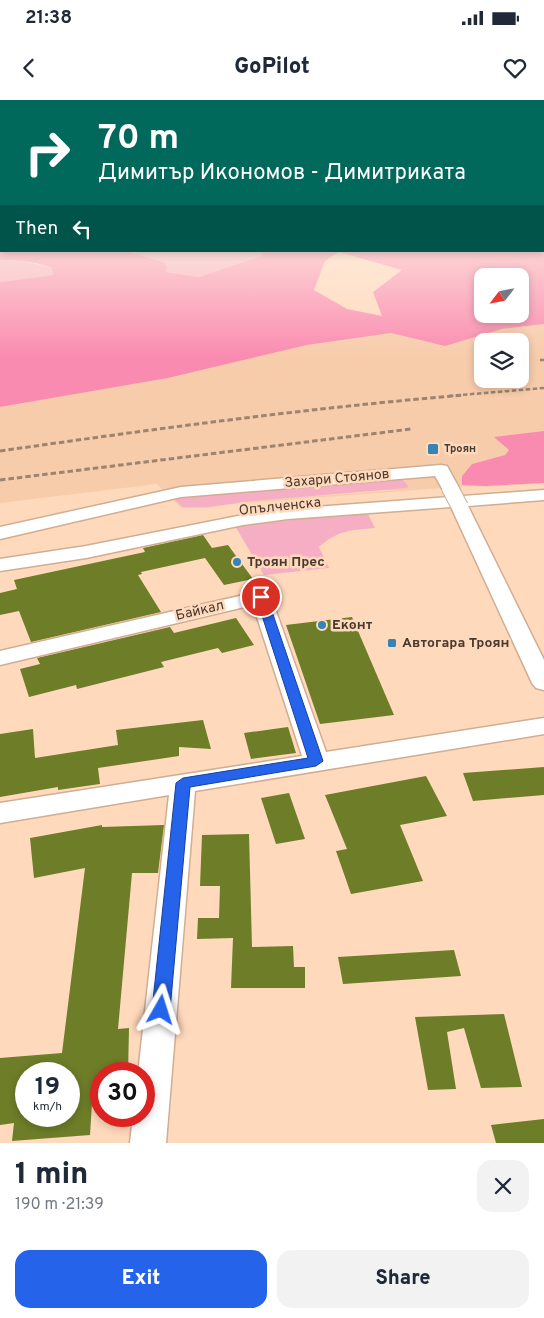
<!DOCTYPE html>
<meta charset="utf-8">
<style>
:root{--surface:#fff;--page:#f2f2f3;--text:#1f2937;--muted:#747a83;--accent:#2563eb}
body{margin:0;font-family:Overpass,sans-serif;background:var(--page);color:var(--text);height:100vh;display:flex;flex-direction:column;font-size:19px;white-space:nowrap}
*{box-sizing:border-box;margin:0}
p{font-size:16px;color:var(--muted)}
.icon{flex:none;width:28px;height:28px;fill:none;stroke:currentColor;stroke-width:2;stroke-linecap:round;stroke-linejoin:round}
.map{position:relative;height:1043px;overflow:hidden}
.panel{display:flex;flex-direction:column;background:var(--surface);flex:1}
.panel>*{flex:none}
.top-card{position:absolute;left:0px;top:0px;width:545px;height:152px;box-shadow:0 2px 8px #0003;background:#00695c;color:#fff;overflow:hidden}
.needle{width:32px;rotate:238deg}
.buttons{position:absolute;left:474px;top:168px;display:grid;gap:10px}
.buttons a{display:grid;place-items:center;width:55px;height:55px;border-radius:10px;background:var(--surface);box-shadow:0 2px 8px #0003;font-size:25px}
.speed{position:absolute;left:15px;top:962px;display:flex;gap:10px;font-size:25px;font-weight:700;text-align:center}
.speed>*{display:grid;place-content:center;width:65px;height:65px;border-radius:50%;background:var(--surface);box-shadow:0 2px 8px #0003;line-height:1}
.speed small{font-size:12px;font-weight:400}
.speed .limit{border:8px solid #d22;background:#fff;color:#111}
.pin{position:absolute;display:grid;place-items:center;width:42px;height:42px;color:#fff;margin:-21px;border:2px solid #fff;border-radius:50%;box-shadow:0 1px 5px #0007}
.me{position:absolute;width:55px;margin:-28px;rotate:6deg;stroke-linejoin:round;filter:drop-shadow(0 0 4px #0008)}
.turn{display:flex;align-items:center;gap:18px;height:105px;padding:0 15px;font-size:22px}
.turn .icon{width:65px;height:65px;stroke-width:2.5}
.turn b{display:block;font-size:35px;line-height:42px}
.then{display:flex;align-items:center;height:48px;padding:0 15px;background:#0003;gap:10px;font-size:19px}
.round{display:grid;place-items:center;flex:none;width:52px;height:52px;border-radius:15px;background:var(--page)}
.headline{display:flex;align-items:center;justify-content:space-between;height:85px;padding:0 15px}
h1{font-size:30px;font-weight:800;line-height:38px}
.cta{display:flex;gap:10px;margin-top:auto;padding:10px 15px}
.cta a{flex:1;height:58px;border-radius:15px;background:var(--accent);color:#fff;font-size:20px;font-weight:800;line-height:58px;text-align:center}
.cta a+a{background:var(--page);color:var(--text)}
.status{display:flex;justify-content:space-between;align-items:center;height:35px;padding:0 25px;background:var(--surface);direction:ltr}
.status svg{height:14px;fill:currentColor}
header{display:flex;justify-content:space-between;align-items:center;height:65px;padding:0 15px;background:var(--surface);font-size:22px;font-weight:800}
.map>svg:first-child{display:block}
.built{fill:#f7ccab;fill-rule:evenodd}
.green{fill:#f6aec4}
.forest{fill:#f98bb0;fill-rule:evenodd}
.building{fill:#6d7d28;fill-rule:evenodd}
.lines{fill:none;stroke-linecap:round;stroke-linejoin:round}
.minor-casing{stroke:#d1ad91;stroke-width:3}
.minor{fill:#fff;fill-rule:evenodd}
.rail-far1{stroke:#9d8470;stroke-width:2.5;stroke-dasharray:4.5 2.5;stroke-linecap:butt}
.rail{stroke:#9d8470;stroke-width:3;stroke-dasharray:5.5 3;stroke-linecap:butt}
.minor-bridge-casing{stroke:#d1ad91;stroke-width:18;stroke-linecap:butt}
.minor-bridge{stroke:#fff;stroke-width:16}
.route{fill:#2563eb;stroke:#184099}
.poi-dot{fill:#3485b6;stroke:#ffd9bc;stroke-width:2}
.labels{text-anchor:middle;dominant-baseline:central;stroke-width:5;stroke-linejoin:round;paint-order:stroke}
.far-poi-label{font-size:11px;font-weight:bold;fill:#48392e;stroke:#ffd9bc;text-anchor:start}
.street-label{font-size:14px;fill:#48392e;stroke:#ffd9bc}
.poi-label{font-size:14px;font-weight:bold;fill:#48392e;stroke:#ffd9bc;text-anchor:start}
</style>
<div class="status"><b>21:38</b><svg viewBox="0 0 49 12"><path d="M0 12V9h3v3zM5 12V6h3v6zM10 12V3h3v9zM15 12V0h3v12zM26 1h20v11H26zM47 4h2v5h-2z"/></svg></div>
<header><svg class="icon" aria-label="back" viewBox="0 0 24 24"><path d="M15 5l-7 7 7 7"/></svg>GoPilot<svg class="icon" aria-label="heart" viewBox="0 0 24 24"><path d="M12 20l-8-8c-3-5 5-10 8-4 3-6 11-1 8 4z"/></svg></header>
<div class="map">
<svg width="544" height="1043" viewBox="0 0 544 1043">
<rect width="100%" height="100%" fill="#ffd9bc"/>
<path class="built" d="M544 224V331L495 337 509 350 505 355 472 364 486 386 544 383 486 387 468 386 233 404 208 408H181L157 384 0 403V307L168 278 307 245 391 233 445 246 502 229ZM482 241H520V279H482ZM235 389 397 390 253 401 208 407Z"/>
<g class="green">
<path d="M126 151H262L263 156 199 177 166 172 163 162Z"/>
<path d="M15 159 52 168 53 175 0 182V160Z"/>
<path d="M401 378 408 386 407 388 253 401 208 407H183L175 400 184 394Z"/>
<path d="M367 412 375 428C352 430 338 430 319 447L329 468 264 475 235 426Z"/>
</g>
<g class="forest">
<path d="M544 112V224L502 229 445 246 391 233 307 245 168 278 0 307V182L53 175 52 168C35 162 17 159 0 160V138L1 151H126L163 162 167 167 166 172 199 177 262 156V151H544ZM339 152 402 170 373 192 382 216 347 209 314 190 325 161ZM482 176H520V214H482Z"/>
<path d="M544 331V383L486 386 462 385V376L472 364 505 355 509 350 494 337Z"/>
</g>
<g class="building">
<path d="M203 435 212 448 228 445 253 479 224 485 205 458 141 472 142 474 138 475 161 512 31 542 19 511 0 515V493L17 489 14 480 145 452 143 448Z"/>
<path d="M352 517 394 615 320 624 286 525Z"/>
<path d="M236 518 254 545 222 553 218 548 161 562 164 567 77 589 76 585 29 597 20 569 40 564 37 558 170 527 174 533Z"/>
<path d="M203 620 211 649 179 647V656L98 668 100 684 58 690V687L0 697V634L33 629 35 658 118 645 116 630Z"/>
<path d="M288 627 296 653 251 659 244 633Z"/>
<path d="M544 667V695L473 701 463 673Z"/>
<path d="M426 676 447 716 400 725 423 781 351 794 336 751 347 749 325 695Z"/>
<path d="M289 693 305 739 276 744 261 698Z"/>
<path d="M102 725V727L164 725 158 773H132L118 929 129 928 128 974H101V986L93 987 90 1035 12 1041 14 1023 0 1025V958L62 953 85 768 34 778 30 738ZM26 974H69V1016H26Z"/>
<path d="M249 734 252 847 293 846 294 867H305V888H231L233 838 197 839 198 818H219L220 786H200L202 735Z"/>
<path d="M454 850 461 876 343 884 338 857Z"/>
<path d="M504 914 522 987 481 988 464 928 447 932 456 989 428 990 415 917Z"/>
<path d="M544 1019V1043H496L491 1025Z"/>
</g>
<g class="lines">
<defs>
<g id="minor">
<path d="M441 365 447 366 459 388 456 392H444L435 376 181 397 0 439V427L181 387Z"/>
<path d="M544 390V400L468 406 544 560V590L536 588 532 583 451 407 288 419 243 425 86 458 0 471V459L86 446 243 415 288 409Z"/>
<path d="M261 491 268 493 271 497 326 652 544 618V634L195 691 166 1043H130L133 1016H144V974H138L169 695 0 723V703L302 656 253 505 0 565V551Z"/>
</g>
</defs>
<use href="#minor" class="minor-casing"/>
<use href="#minor" class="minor"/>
<g class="rail-far1">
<path d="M540 260H544"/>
<path d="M449 296 544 288"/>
</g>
<g class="rail">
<path d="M0 351C154 329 309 308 464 295"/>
<path d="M0 380 411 329"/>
</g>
<defs>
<path id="minor-bridge" d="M450 388 460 407"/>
</defs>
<use href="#minor-bridge" class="minor-bridge-casing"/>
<use href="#minor-bridge" class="minor-bridge"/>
</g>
<linearGradient id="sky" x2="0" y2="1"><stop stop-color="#92a6eb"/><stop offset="0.43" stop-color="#ffeee1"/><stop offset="1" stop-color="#ffeee1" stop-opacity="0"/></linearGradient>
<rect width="544" height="258" fill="url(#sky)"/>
<path class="route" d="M261 494 267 497 323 661 316 666 190 687 170 910 167 916 161 918 155 916 152 910 176 683 183 678 308 658 256 497Z"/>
<g class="poi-dot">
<rect x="427" y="343" width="12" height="12" rx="2.5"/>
<circle cx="237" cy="462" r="5"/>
<circle cx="322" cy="525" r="5"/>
<rect x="387" y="538" width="10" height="10" rx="2.5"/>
</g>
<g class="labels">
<g class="far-poi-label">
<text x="444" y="349">Троян</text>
</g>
<g class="street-label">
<text transform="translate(337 379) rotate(-5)">Захари Стоянов</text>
<text transform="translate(280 407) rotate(-6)">Опълченска</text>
<text transform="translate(200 511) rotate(-13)">Байкал</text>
</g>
<g class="poi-label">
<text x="247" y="462">Троян Прес</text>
<text x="332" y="525">Еконт</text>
<text x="402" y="543">Автогара Троян</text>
</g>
</g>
</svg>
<div class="buttons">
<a><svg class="needle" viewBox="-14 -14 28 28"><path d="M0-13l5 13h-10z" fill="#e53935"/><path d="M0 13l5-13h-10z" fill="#747a83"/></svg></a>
<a><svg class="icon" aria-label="layers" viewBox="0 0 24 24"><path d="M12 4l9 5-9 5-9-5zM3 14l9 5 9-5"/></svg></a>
</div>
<div class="speed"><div>19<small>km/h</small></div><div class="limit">30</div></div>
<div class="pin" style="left:261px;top:497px;background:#d93025"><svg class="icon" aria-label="arrive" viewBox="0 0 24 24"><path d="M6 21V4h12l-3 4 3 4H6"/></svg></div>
<svg class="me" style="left:161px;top:910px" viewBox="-20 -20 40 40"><path d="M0-17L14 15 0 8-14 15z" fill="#2563eb" stroke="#fff" stroke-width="4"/></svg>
<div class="top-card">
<div class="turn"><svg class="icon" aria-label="right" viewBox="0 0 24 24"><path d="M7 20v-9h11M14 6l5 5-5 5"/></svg><div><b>70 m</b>Димитър Икономов - Димитриката</div></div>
<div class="then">Then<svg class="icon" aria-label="left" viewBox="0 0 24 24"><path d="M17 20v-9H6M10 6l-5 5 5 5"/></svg></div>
</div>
</div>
<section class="panel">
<div class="headline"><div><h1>1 min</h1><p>190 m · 21:39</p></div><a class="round"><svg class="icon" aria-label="close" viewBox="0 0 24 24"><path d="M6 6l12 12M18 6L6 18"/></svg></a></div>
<div class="cta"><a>Exit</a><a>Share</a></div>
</section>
